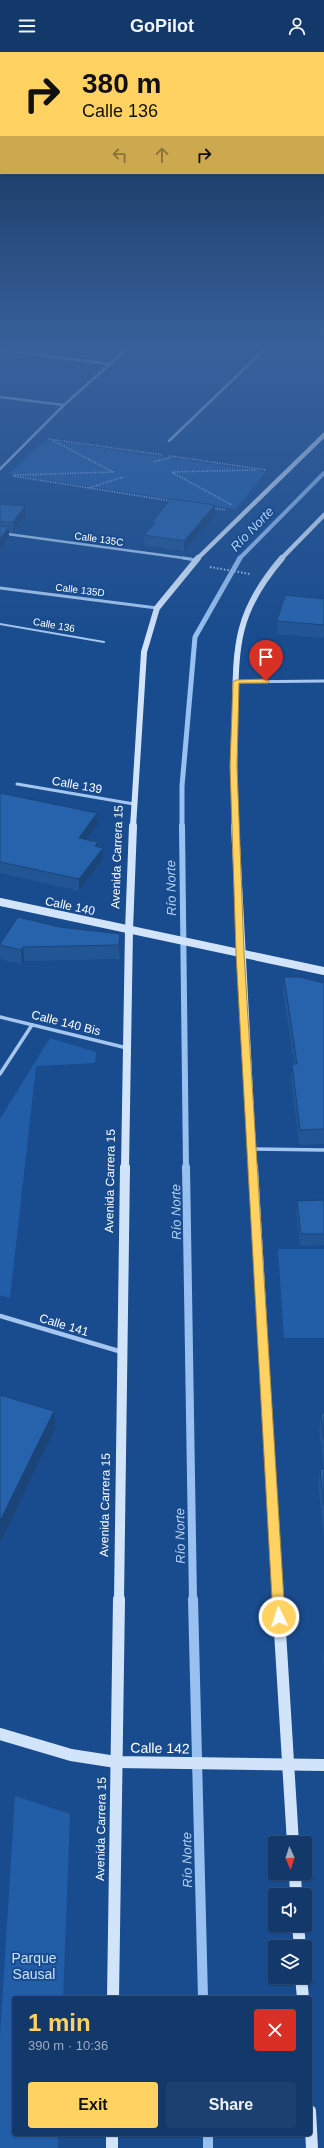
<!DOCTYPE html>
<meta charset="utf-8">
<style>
:root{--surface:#13396a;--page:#1c4070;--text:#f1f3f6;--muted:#9dacc1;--line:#32537e;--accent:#ffd262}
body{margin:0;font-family:Helvetica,sans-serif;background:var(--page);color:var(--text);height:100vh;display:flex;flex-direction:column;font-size:15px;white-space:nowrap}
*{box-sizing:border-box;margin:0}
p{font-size:13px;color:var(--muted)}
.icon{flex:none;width:22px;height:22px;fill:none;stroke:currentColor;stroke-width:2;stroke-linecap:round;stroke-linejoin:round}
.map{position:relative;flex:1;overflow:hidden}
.panel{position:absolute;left:12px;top:1944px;width:300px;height:140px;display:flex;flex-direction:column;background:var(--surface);border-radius:4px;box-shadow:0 1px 3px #0004,0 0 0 1px var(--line)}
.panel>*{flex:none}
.guide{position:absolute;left:0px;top:0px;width:324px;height:122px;box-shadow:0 1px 3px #0004,0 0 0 1px var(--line);background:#ffd262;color:#111;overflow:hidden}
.needle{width:26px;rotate:177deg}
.buttons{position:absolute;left:268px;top:1784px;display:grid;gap:8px}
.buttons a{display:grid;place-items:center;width:44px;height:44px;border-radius:4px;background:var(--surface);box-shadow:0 1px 3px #0004,0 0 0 1px var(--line);font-size:20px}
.pin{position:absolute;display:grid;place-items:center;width:34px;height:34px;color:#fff;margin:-41px -17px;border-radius:50% 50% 50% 0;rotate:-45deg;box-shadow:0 0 4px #0007}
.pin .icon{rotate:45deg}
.me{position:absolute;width:44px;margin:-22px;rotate:356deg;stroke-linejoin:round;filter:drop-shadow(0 0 3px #0008)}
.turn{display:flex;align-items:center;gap:14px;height:84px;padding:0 16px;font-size:18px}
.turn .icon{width:52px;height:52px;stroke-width:2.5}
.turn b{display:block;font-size:28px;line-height:34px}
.lanes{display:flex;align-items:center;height:38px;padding:0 16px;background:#0003;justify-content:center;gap:20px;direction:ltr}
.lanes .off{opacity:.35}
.round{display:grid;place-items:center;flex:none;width:42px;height:42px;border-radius:4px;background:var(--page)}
.headline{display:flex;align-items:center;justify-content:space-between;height:68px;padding:0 16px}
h1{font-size:24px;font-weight:600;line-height:30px;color:var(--accent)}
.cta{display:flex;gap:8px;margin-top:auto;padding:8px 16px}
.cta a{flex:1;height:46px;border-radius:4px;background:var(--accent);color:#111;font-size:16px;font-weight:600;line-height:46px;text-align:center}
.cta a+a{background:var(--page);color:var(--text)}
header{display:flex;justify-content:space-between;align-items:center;height:52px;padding:0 16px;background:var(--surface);font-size:18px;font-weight:600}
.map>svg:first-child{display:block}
.green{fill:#225ea7}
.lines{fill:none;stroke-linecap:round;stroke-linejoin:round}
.stream-far4{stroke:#98c1f1;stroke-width:4}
.stream-far3{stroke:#98c1f1;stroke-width:5}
.stream-far2{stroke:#98c1f1;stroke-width:6}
.stream-far1{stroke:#98c1f1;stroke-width:8}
.stream{stroke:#98c1f1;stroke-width:10}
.path-far1{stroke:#a5c6ee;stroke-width:1.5;stroke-dasharray:1 1.5;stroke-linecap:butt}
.path{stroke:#a5c6ee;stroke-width:2;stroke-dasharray:1.5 2;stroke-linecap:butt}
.lane{stroke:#a5c6ee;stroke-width:2}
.street-far3{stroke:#a5c6ee;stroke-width:2.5}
.street-far2{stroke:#a5c6ee;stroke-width:3}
.street-far1{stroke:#a5c6ee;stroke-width:3.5}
.street{stroke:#a5c6ee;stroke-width:4.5}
.secondary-far4{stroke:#d2e4fa;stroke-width:4.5}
.secondary-far3{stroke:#d2e4fa;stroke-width:6}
.secondary-far2{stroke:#d2e4fa;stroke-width:8}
.secondary-far1{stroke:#d2e4fa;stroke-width:10}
.secondary{stroke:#d2e4fa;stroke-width:12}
.wall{fill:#225594}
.shaded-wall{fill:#1b4578}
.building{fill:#2763ac;stroke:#1b4578}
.route{fill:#ffd262;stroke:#a68840}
.labels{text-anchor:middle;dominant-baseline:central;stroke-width:4;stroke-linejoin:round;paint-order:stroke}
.far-street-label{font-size:10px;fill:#fff;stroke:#194c8e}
.street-label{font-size:12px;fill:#fff;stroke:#194c8e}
.water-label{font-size:13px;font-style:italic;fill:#b1d0f6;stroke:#194c8e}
.near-street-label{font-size:14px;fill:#fff;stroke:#194c8e}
.near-park-label{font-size:14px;fill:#cbe1fa;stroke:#194c8e}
</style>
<header><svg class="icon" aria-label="menu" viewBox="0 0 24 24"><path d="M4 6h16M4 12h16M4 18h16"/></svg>GoPilot<svg class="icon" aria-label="person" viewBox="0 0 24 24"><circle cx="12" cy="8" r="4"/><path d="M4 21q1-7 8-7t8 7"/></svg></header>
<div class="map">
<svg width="324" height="2096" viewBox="0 0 324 2096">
<rect width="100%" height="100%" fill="#194c8e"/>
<g class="green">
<path d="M46 388 266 420 236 457 9 422Z"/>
<path d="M50 986 96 1000 95 1011 36 1014 10 1246 0 1243V1067Z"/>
<path d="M278 1197H324V1286H284Z"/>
<path d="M15 1744 70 1762 63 1946H14V2082H58V2096H0V1985Z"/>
</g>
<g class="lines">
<path class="stream-far4" d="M239 507 324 421"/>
<path class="stream-far3" d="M182 775V734L195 585 240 506"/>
<path class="stream-far2" d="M182 774 186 1116"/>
<path class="stream-far1" d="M186 1115 193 1548"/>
<g class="stream">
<path d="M193 1547 203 1946"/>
<path d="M208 2082V2096"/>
</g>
<g class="path-far1">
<path d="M49 387 163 403"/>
<path d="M170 404 266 418"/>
<path d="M154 410 171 405"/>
<path d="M172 420 257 418"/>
<path d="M173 421 232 453"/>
<path d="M15 423 113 420 52 388"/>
<path d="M13 424 172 449"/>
<path d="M89 436 123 425"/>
<path d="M212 456 225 458"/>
</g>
<path class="path" d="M210 515 250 522"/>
<path class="lane" d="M0 572 104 590"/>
<g class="street-far3">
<path d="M0 298 110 312"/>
<path d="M0 345 64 353"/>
<path d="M169 389 266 296"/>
<path d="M0 417 64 353 128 296"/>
<path d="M0 481 191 507"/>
</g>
<g class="street-far2">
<path d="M183 506 196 508"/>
<path d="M0 536 157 556"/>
<path d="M236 630 324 629"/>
<path d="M17 732 134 752"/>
</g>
<g class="street-far1">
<path d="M0 965 127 996"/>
<path d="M0 1022 32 973"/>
<path d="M252 1097 324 1098"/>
</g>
<path class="street" d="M0 1264 122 1300"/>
<g class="secondary-far4">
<path d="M197 507 324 383"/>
<path d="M281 507 324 463"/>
</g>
<g class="secondary-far3">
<path d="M133 775 144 600 157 556 198 506"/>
<path d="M235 775C234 739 234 702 235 665 236 596 234 562 282 506"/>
</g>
<g class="secondary-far2">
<path d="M235 774 253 1116"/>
<path d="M0 850 324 919"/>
<path d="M125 1116 129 878 133 774"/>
</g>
<g class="secondary-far1">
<path d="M253 1115 278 1548"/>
<path d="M119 1548 125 1115"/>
</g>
<g class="secondary">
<path d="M278 1547 293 1791"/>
<path d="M0 1682 71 1703 116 1710 324 1713"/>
<path d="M295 1821 296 1843"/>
<path d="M298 1873 300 1895"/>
<path d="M301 1925 303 1946"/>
<path d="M113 1946 119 1547"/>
<path d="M310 2059 312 2096"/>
<path d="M112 2082V2096"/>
</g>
</g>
<g class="wall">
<path d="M0 452 25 464 13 480H9V485L0 498Z"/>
<path d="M215 463 184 499 144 493V483L152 474V470Z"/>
<path d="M324 547V582L323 586 277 582V569Z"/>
<path d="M0 741 97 761 98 772 87 788 98 790V795L103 796V807L79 839 0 821Z"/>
<path d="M60 875 120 882V907L24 909 22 912 0 907V892Z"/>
<path d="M284 925 324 931V1092L299 1093 291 1027 292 1012H294L283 940Z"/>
<path d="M324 1148V1193L300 1194 296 1161 297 1149Z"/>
<path d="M321 1361H324V1486L318 1433 320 1417H324L319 1378Z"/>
<path d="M324 1600V1616L323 1607Z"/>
</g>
<g class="shaded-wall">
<path d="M215 453V463L184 499V489Z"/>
<path d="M25 454V464L13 480V470Z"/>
<path d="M9 475V485L0 498V487Z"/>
<path d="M97 761 98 772 80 797 79 786Z"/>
<path d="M98 790 99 801 103 796V807L79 839V827L95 794Z"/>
<path d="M120 882V907L119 893Z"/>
<path d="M23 895 24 909 22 912 21 898Z"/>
<path d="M54 1359 55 1377 0 1491V1469Z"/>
</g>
<g class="building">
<path d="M171 447 215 453 184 489 144 483 155 471 152 470Z"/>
<path d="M0 452 25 454 13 470H0Z"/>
<path d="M0 474 9 475 0 487Z"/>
<path d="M285 543 324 547V573L277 569Z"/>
<path d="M0 741 97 761 79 786 98 790 95 794 103 796 79 827 0 810Z"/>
<path d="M18 865 60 875 120 882 119 893 23 895 21 898 0 893V892Z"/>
<path d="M284 925H300L324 931V1077L300 1078 292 1012H297Z"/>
<path d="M324 1148V1182H301L297 1149Z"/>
<path d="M0 1343 54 1359 0 1469Z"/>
<path d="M321 1361H324V1387Z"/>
<path d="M320 1417H324V1453Z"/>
</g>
<linearGradient id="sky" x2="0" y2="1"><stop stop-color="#0e2a4e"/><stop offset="0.5" stop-color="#38619b"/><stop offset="1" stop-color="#38619b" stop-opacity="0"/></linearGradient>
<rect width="324" height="589" fill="url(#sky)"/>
<path class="route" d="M266 627 269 629 268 631H239L237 714 244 901 285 1565 283 1569 279 1570 275 1569 273 1565 236 901 230 714 233 630 236 628Z"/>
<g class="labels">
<g class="far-street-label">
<text transform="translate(99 487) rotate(8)">Calle 135C</text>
<text transform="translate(80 538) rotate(7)">Calle 135D</text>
<text transform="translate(54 573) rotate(10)">Calle 136</text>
</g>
<g class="street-label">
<text transform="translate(77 733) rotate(10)">Calle 139</text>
<text transform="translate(117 805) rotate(-88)">Avenida Carrera 15</text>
<text transform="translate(70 854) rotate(12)">Calle 140</text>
<text transform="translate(66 971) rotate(14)">Calle 140 Bis</text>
<text transform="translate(110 1129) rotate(-89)">Avenida Carrera 15</text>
<text transform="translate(64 1273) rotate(17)">Calle 141</text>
<text transform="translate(105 1453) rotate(-89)">Avenida Carrera 15</text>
<text transform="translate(101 1777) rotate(-89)">Avenida Carrera 15</text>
</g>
<g class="water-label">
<text transform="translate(252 477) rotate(-46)">Río Norte</text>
<text transform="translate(171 836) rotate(-91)">Río Norte</text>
<text transform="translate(176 1160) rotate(-91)">Río Norte</text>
<text transform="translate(180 1484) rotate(-91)">Río Norte</text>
<text transform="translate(187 1808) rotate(-91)">Río Norte</text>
</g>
<g class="near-street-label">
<text transform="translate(160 1696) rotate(1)">Calle 142</text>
</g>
<g class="near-park-label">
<text x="34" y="1906">Parque<tspan x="34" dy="16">Sausal</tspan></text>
</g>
</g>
</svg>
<div class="buttons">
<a><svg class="needle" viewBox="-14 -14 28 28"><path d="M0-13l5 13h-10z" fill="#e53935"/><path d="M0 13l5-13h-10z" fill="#9dacc1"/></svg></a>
<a><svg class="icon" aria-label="sound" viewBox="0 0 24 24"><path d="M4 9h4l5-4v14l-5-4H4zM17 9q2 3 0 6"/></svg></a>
<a><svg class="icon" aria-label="layers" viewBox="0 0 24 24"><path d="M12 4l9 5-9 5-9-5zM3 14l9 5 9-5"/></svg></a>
</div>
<div class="pin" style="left:266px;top:629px;background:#d93025"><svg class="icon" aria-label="arrive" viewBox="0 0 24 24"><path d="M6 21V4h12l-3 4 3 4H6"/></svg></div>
<svg class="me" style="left:279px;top:1565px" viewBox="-20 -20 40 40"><circle r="17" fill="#ffd262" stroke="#fff" stroke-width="3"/><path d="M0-11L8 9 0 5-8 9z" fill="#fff"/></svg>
<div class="guide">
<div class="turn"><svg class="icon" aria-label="right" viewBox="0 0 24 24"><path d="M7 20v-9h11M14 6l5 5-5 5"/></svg><div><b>380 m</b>Calle 136</div></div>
<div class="lanes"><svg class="icon off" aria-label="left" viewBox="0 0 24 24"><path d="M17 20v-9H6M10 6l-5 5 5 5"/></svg><svg class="icon off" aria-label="ahead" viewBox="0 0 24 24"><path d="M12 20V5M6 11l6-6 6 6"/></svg><svg class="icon" aria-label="right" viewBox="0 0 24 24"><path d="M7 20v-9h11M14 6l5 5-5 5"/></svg></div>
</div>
<section class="panel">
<div class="headline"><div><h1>1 min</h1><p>390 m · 10:36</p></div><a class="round" style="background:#d93025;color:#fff"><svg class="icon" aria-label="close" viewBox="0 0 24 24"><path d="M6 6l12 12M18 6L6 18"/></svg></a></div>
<div class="cta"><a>Exit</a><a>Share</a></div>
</section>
</div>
